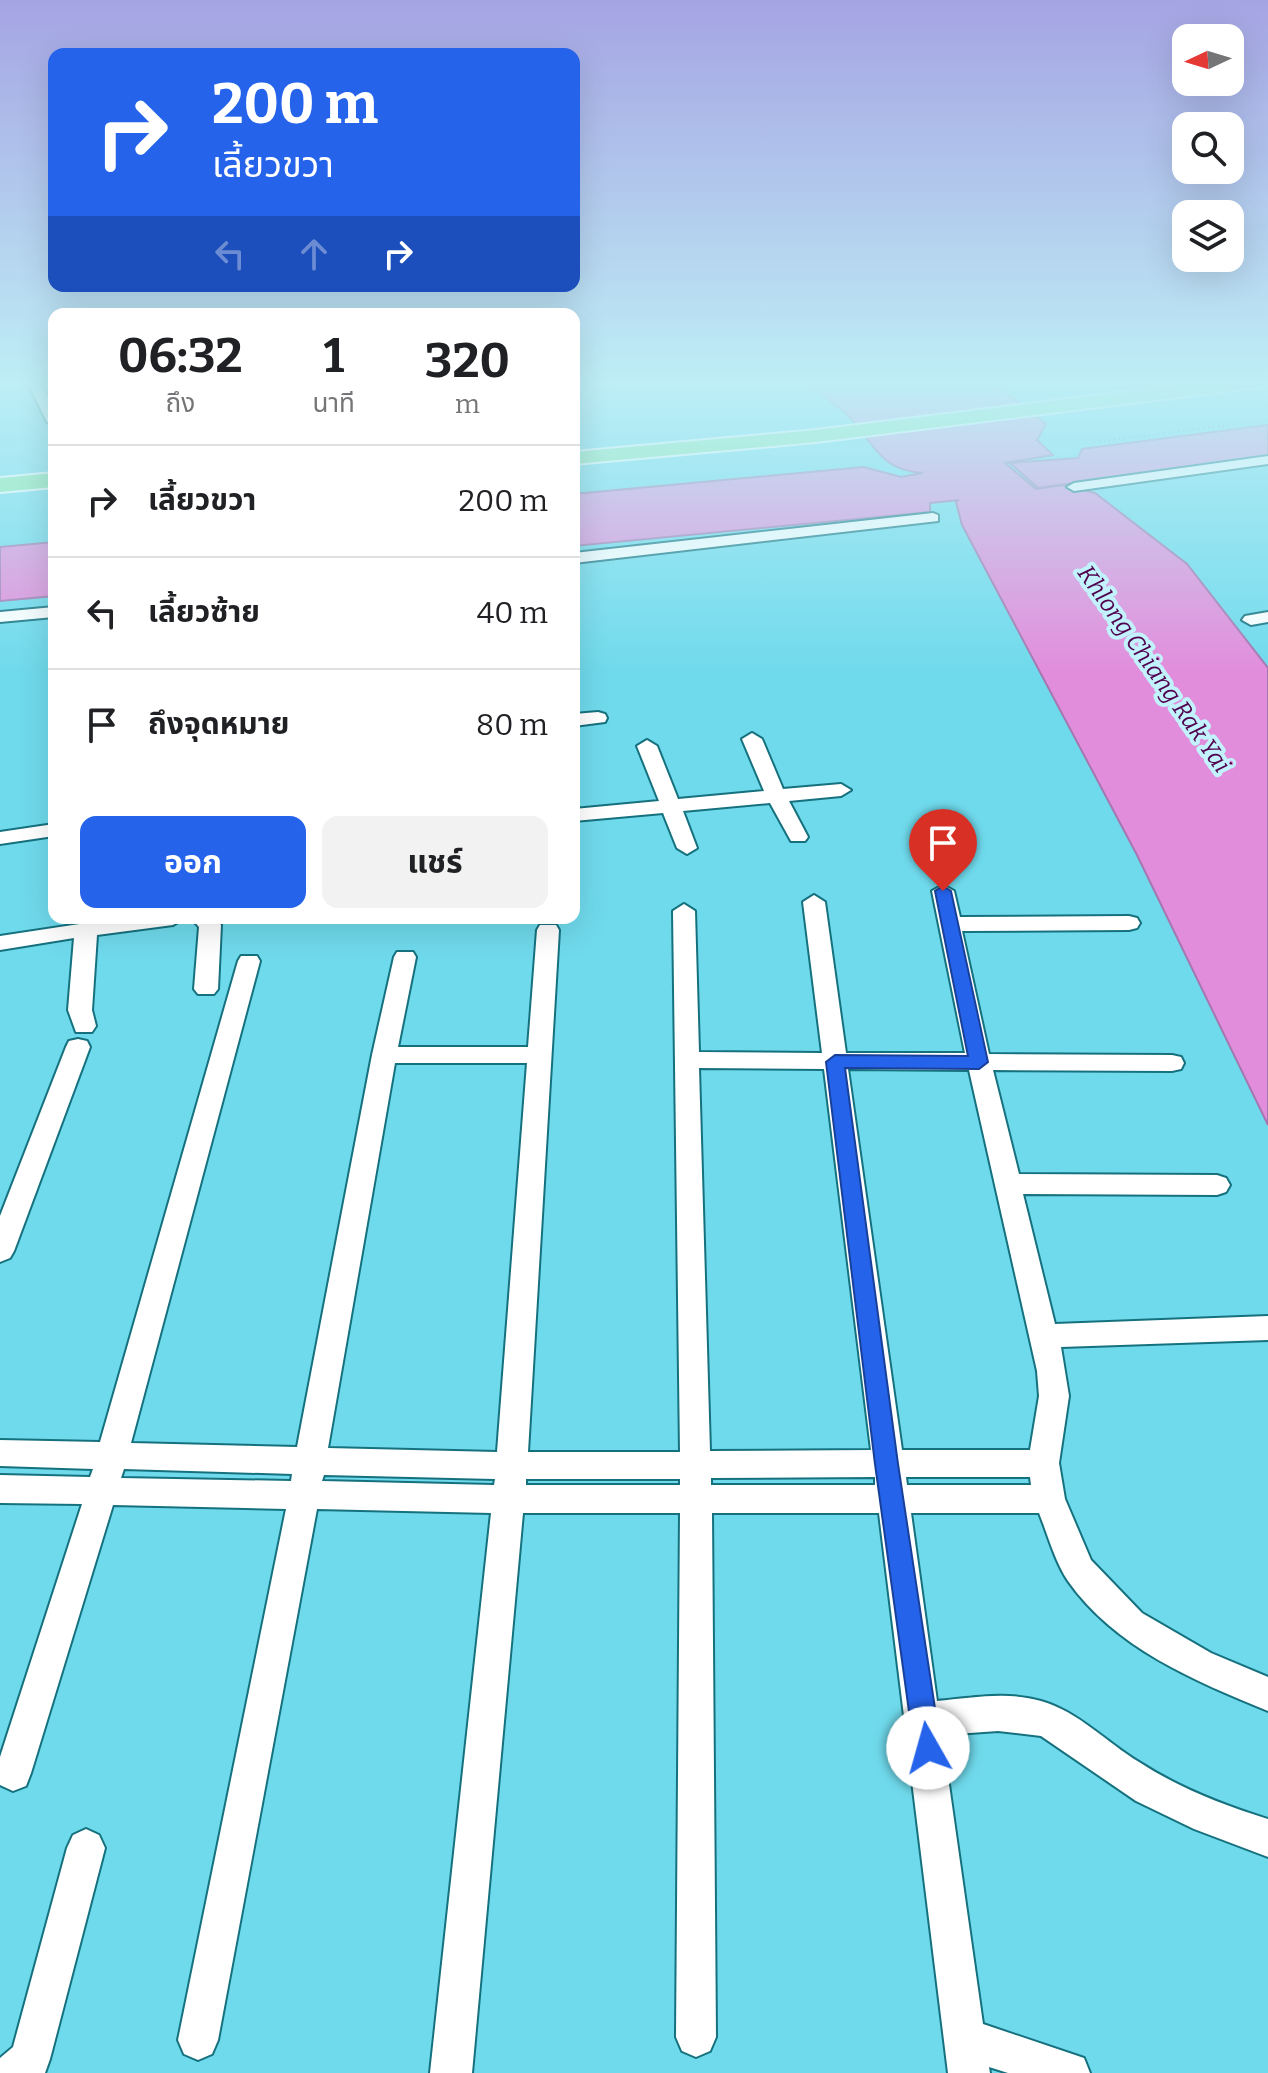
<!DOCTYPE html>
<html lang="th">
<meta charset="utf-8">
<style>
:root{--surface:#fff;--page:#f2f2f2;--text:#202124;--muted:#757577;--line:#e0e0e0;--accent:#2563eb}
body{margin:0;font-family:Bitter,"Noto Sans Thai",serif;background:var(--page);color:var(--text);height:100vh;display:flex;flex-direction:column;font-size:30px;white-space:nowrap}
*{box-sizing:border-box;margin:0}
p{font-size:26px;color:var(--muted)}
.icon{flex:none;width:44px;height:44px;fill:none;stroke:currentColor;stroke-width:2;stroke-linecap:round;stroke-linejoin:round}
.map{position:relative;flex:1;overflow:hidden}
.panel{position:absolute;left:48px;top:308px;width:532px;height:616px;display:flex;flex-direction:column;background:var(--surface);border-radius:16px;box-shadow:0 8px 32px #0002}
.panel>*{flex:none}
.top-card{position:absolute;left:48px;top:48px;width:532px;height:244px;border-radius:16px;box-shadow:0 8px 32px #0002;background:#2563eb;color:#fff;overflow:hidden}
.needle{width:52px;rotate:266deg}
.controls{position:absolute;left:1172px;top:24px;display:grid;gap:16px}
.controls a{display:grid;place-items:center;width:72px;height:72px;border-radius:16px;background:var(--surface);box-shadow:0 8px 32px #0002;font-size:40px}
.pin{position:absolute;display:grid;place-items:center;width:68px;height:68px;color:#fff;margin:-82px -34px;border-radius:50% 50% 50% 0;rotate:-45deg;box-shadow:0 0 8px #0007}
.pin .icon{rotate:45deg}
.me{position:absolute;width:88px;margin:-44px;rotate:353deg;stroke-linejoin:round;filter:drop-shadow(0 0 6px #0008)}
.turn{display:flex;align-items:center;gap:28px;height:168px;padding:0 32px;font-size:36px}
.turn .icon{width:104px;height:104px;stroke-width:2.5}
.turn b{display:block;font-size:56px;line-height:68px}
.lanes{display:flex;align-items:center;height:76px;padding:0 32px;background:#0003;justify-content:center;gap:40px;direction:ltr}
.lanes .off{opacity:.35}
.eta{display:flex;justify-content:space-evenly;align-items:center;height:136px;text-align:center}
.eta b{font-size:48px;font-weight:700;line-height:56px}
.primary-button{display:flex;gap:16px;margin-top:auto;padding:16px 32px}
.primary-button a{flex:1;height:92px;border-radius:16px;background:var(--accent);color:#fff;font-size:32px;font-weight:700;line-height:92px;text-align:center}
.primary-button a+a{background:var(--page);color:var(--text)}
ul{padding:0;list-style:none}
li{display:flex;align-items:center;gap:24px;height:112px;padding:0 32px;border-top:2px solid var(--line)}
li div{flex:1}
li b{display:block;font-size:30px}
li em{font-style:normal}
.map>svg:first-child{display:block}
.water{fill:#e28ddb;stroke:#a477b0;stroke-width:2}
.lines{fill:none;stroke-linecap:round;stroke-linejoin:round}
.minor-casing{stroke:#16717e;stroke-width:4}
.highway-casing{stroke:#fff;stroke-width:4}
.path{stroke:#4da1ae;stroke-width:2;stroke-dasharray:1 4;stroke-linecap:butt}
.minor{fill:#fff;fill-rule:evenodd}
.highway{fill:#86e89c;fill-rule:evenodd}
.route{fill:#2563eb;stroke:#184099;stroke-width:2}
.labels{text-anchor:middle;dominant-baseline:central;stroke-width:8;stroke-linejoin:round;paint-order:stroke}
.far-water-label{font-size:24px;font-style:italic;fill:#50004d;stroke:#c2f2fb}
</style>
<div class="map">
<svg width="1268" height="2073" viewBox="0 0 1268 2073">
<rect width="100%" height="100%" fill="#6fdaec"/>
<g class="water">
<path d="M803 381H991L1046 424 1037 440 1053 455 1005 463 1036 489 1063 485 1095 493 1187 564 1268 668V1125L1137 855 962 525 956 502 959 500 930 503V512L574 546V494L864 467 901 477 923 473C875 470 874 438 843 411 831 400 816 391 803 381Z"/>
<path d="M1268 425V456L1038 488 1010 463 1078 458 1082 449Z"/>
<path d="M54 542V596L0 601V547Z"/>
</g>
<g class="lines">
<defs>
<g id="minor">
<path d="M27 381H40L54 409V426L47 422Z"/>
<path d="M1268 456V464L1074 491 1067 487 1074 483Z"/>
<path d="M933 513 938 515V521L574 563V553Z"/>
<path d="M54 607V617L0 622V612Z"/>
<path d="M1268 612V622L1251 625 1242 620 1245 616Z"/>
<path d="M598 712 605 714 607 718 605 722 574 726V714Z"/>
<path d="M752 733 762 739 783 789 841 784 851 790 841 796 789 801 808 837 805 841H791L770 803 683 811 697 848 687 854 677 848 663 813 574 821V809L659 801 637 746 647 740 657 746 678 799 764 791 742 739Z"/>
<path d="M54 824V836L0 844V832Z"/>
<path d="M943 885 954 891 960 917 1129 916 1137 918 1140 923 1137 928 1129 930 962 931 989 1054 1172 1055 1181 1057 1184 1063 1181 1069 1172 1071 993 1070 1019 1174 1217 1175 1226 1178 1230 1185 1226 1192 1217 1195 1023 1194 1055 1324 1268 1316V1340L1061 1347 1069 1396 1059 1463 1065 1499 1091 1560 1142 1613 1211 1653 1268 1677V1711C1195 1681 1115 1648 1068 1581 1055 1562 1048 1535 1039 1513H911L937 1701C971 1698 1008 1691 1041 1701 1079 1712 1106 1742 1139 1762 1179 1788 1223 1805 1268 1819V1857L1194 1829 1136 1801 1041 1736 998 1731 942 1735 983 2024 1084 2058 1090 2073H1008L989 2067 990 2073H948L879 1513H712L716 2037 710 2051 696 2057 682 2051 676 2037 680 1513H523L472 2073H430L491 1513 317 1509 218 2040 212 2054 198 2060 184 2054 178 2040 286 1509 113 1505 31 1773 26 1786 13 1791 0 1785V1757L82 1504 0 1503V1475L90 1477 93 1469 0 1466V1440L100 1442 238 961 241 956H257L260 961 131 1443 297 1447 372 1055 394 957 397 952H413L416 957 398 1047H528L537 930 540 925H556L559 930 528 1452H680L673 911 684 904 695 911 699 1052 822 1053 803 902 814 895 825 902 846 1053H965L932 891ZM395 1063H527L497 1452 328 1448ZM699 1068 824 1069 871 1450 710 1451ZM848 1069 969 1070 1037 1371 1039 1396 1030 1450H902ZM124 1469 292 1474 291 1481 121 1478ZM324 1475 495 1479 494 1485 322 1481ZM875 1477V1485H711V1478ZM906 1477H1030L1031 1485H907ZM526 1479H680V1485H526Z"/>
<path d="M119 918H184L173 925 97 935 92 1010 96 1026 92 1032H76L68 1010 74 938 0 950V936Z"/>
<path d="M191 918H215L221 925 218 989 214 994H198L194 989 199 927Z"/>
<path d="M78 1039 87 1041 90 1047 14 1251 10 1258 0 1262V1216L66 1047 69 1041Z"/>
<path d="M86 1829 99 1835 105 1848 50 2059 45 2073H0V2058L13 2047 67 1848 73 1835Z"/>
</g>
<g id="highway">
<path d="M1214 381H1268V386L816 442 574 464V452L816 430Z"/>
<path d="M54 473V487L0 492V478Z"/>
</g>
</defs>
<use href="#minor" class="minor-casing"/>
<use href="#highway" class="highway-casing"/>
<path class="path" d="M1094 442 1268 420"/>
<use href="#minor" class="minor"/>
<use href="#highway" class="highway"/>
</g>
<linearGradient id="sky" x2="0" y2="1"><stop stop-color="#a5a4e3"/><stop offset="0.57" stop-color="#beeef6"/><stop offset="1" stop-color="#beeef6" stop-opacity="0"/></linearGradient>
<rect width="1268" height="672" fill="url(#sky)"/>
<path class="route" d="M943 886 951 891 988 1062 979 1069 845 1068 898 1464 941 1748 937 1757 928 1761 918 1757 914 1748 875 1464 826 1062 835 1055 968 1056 935 891Z"/>
<g class="labels">
<g class="far-water-label">
<text transform="translate(1154 669) rotate(55)">Khlong Chiang Rak Yai</text>
</g>
</g>
</svg>
<div class="controls">
<a><svg class="needle" viewBox="-14 -14 28 28"><path d="M0-13l5 13h-10z" fill="#e53935"/><path d="M0 13l5-13h-10z" fill="#757577"/></svg></a>
<a><svg class="icon" aria-label="search" viewBox="0 0 24 24"><circle cx="10" cy="10" r="6"/><path d="M15 15l6 6"/></svg></a>
<a><svg class="icon" aria-label="layers" viewBox="0 0 24 24"><path d="M12 4l9 5-9 5-9-5zM3 14l9 5 9-5"/></svg></a>
</div>
<div class="pin" style="left:943px;top:891px;background:#d93025"><svg class="icon" aria-label="arrive" viewBox="0 0 24 24"><path d="M6 21V4h12l-3 4 3 4H6"/></svg></div>
<svg class="me" style="left:928px;top:1748px" viewBox="-20 -20 40 40"><circle r="19" fill="#fff"/><path d="M0-13L10 11 0 6-10 11z" fill="#2563eb"/></svg>
<div class="top-card">
<div class="turn"><svg class="icon" aria-label="right" viewBox="0 0 24 24"><path d="M7 20v-9h11M14 6l5 5-5 5"/></svg><div><b>200 m</b>เลี้ยวขวา</div></div>
<div class="lanes"><svg class="icon off" aria-label="left" viewBox="0 0 24 24"><path d="M17 20v-9H6M10 6l-5 5 5 5"/></svg><svg class="icon off" aria-label="ahead" viewBox="0 0 24 24"><path d="M12 20V5M6 11l6-6 6 6"/></svg><svg class="icon" aria-label="right" viewBox="0 0 24 24"><path d="M7 20v-9h11M14 6l5 5-5 5"/></svg></div>
</div>
<section class="panel">
<div class="eta">
<div><b>06:32</b><p>ถึง</p></div>
<div><b>1</b><p>นาที</p></div>
<div><b>320</b><p>m</p></div>
</div>
<ul>
<li><svg class="icon" aria-label="right" viewBox="0 0 24 24"><path d="M7 20v-9h11M14 6l5 5-5 5"/></svg><div><b>เลี้ยวขวา</b></div><em>200 m</em></li>
<li><svg class="icon" aria-label="left" viewBox="0 0 24 24"><path d="M17 20v-9H6M10 6l-5 5 5 5"/></svg><div><b>เลี้ยวซ้าย</b></div><em>40 m</em></li>
<li><svg class="icon" aria-label="arrive" viewBox="0 0 24 24"><path d="M6 21V4h12l-3 4 3 4H6"/></svg><div><b>ถึงจุดหมาย</b></div><em>80 m</em></li>
</ul>
<div class="primary-button"><a>ออก</a><a>แชร์</a></div>
</section>
</div>
